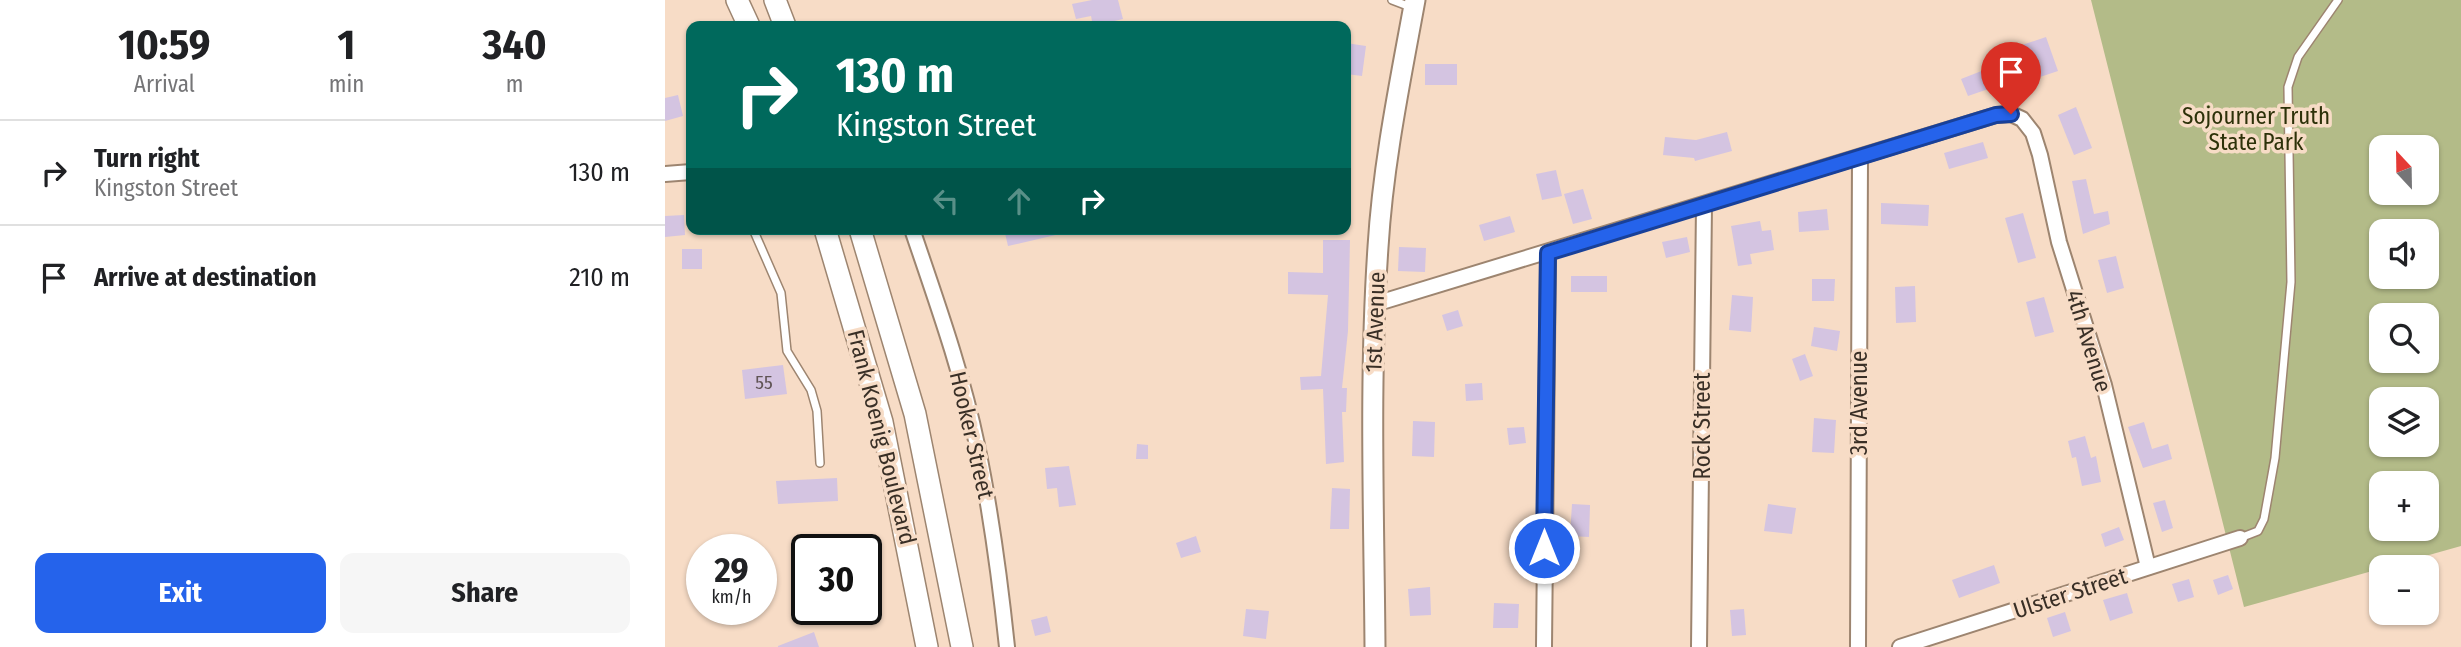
<!DOCTYPE html>
<meta charset="utf-8">
<style>
:root{--surface:#fff;--page:#f6f6f6;--text:#202124;--muted:#757577;--line:#e0e0e0;--accent:#2563eb}
body{margin:0;font-family:"Fira Sans Condensed",sans-serif;background:var(--page);color:var(--text);height:100vh;display:flex;flex-direction:column;font-size:26px;white-space:nowrap}
*{box-sizing:border-box;margin:0}
p{font-size:23px;color:var(--muted)}
.icon{flex:none;width:38px;height:38px;fill:none;stroke:currentColor;stroke-width:2;stroke-linecap:round;stroke-linejoin:round}
.map{position:relative;flex:1;overflow:hidden}
.details{display:flex;flex-direction:column;background:var(--surface);width:665px}
.details>*{flex:none}
.banner{position:absolute;left:21px;top:21px;width:665px;height:214px;border-radius:14px;box-shadow:0 2px 5px #0004;background:#00695c;color:#fff;overflow:hidden}
.needle{width:46px;rotate:338deg}
.controls{position:absolute;left:1704px;top:135px;display:grid;gap:14px}
.controls a{display:grid;place-items:center;width:70px;height:70px;border-radius:14px;background:var(--surface);box-shadow:0 2px 5px #0004;font-size:35px}
.speed{position:absolute;left:21px;top:534px;display:flex;gap:14px;font-size:35px;font-weight:700;text-align:center}
.speed>*{display:grid;place-content:center;width:91px;height:91px;border-radius:50%;background:var(--surface);box-shadow:0 2px 5px #0004;line-height:1}
.speed small{font-size:18px;font-weight:400}
.speed .limit{border:4px solid #111;border-radius:10px;background:#fff;color:#111}
.pin{position:absolute;display:grid;place-items:center;width:60px;height:60px;color:#fff;margin:-72px -30px;border-radius:50% 50% 50% 0;rotate:-45deg;box-shadow:0 0 7px #0007}
.pin .icon{rotate:45deg}
.me{position:absolute;width:77px;margin:-38px;rotate:0deg;stroke-linejoin:round;filter:drop-shadow(0 0 5px #0008)}
.turn{display:flex;align-items:center;gap:24px;height:147px;padding:0 35px;font-size:32px}
.turn .icon{width:91px;height:91px;stroke-width:2.5}
.turn b{display:block;font-size:49px;line-height:60px}
.lanes{display:flex;align-items:center;height:66px;padding:0 35px;background:#0003;justify-content:center;gap:35px;direction:ltr}
.lanes .off{opacity:.35}
.eta{display:flex;justify-content:space-evenly;align-items:center;height:119px;text-align:center}
.eta b{font-size:42px;font-weight:700;line-height:49px}
.action{display:flex;gap:14px;margin-top:auto;padding:14px 35px}
.action a{flex:1;height:80px;border-radius:14px;background:var(--accent);color:#fff;font-size:28px;font-weight:700;line-height:80px;text-align:center}
.action a+a{background:var(--page);color:var(--text)}
ul{padding:0;list-style:none}
li{display:flex;align-items:center;gap:21px;height:105px;padding:0 35px;border-top:2px solid var(--line)}
li div{flex:1}
li b{display:block;font-size:26px}
li em{font-style:normal}
main{display:flex;flex:1;min-height:0}
.map>svg:first-child{display:block}
.green{fill:#b3bb88;fill-rule:evenodd}
.building{fill:#d4c4e1}
.lines{fill:none;stroke-linecap:round;stroke-linejoin:round}
.lane-casing{stroke:#9d8570;stroke-width:10}
.street-casing{stroke:#9d8570;stroke-width:18}
.secondary-casing{stroke:#9d8570;stroke-width:23}
.primary-casing{stroke:#9d8570;stroke-width:24}
.lane{stroke:#fff;stroke-width:7}
.street{stroke:#fff;stroke-width:14}
.secondary{stroke:#fff;stroke-width:19}
.primary{stroke:#fff;stroke-width:21}
.route-casing{stroke:#184099;stroke-width:18}
.route{stroke:#2563eb;stroke-width:12}
.labels{text-anchor:middle;dominant-baseline:central;stroke-width:7;stroke-linejoin:round;paint-order:stroke}
.number-label{font-size:19px;fill:#605455}
.park-label{font-size:23px;fill:#2d3109;stroke:#f7dcc6}
.street-label{font-size:23px;fill:#392f26;stroke:#f7dcc6}
</style>
<main>
<section class="details">
<div class="eta">
<div><b>10:59</b><p>Arrival</p></div>
<div><b>1</b><p>min</p></div>
<div><b>340</b><p>m</p></div>
</div>
<ul>
<li><svg class="icon" aria-label="right" viewBox="0 0 24 24"><path d="M7 20v-9h11M14 6l5 5-5 5"/></svg><div><b>Turn right</b><p>Kingston Street</p></div><em>130 m</em></li>
<li><svg class="icon" aria-label="arrive" viewBox="0 0 24 24"><path d="M6 21V4h12l-3 4 3 4H6"/></svg><div><b>Arrive at destination</b></div><em>210 m</em></li>
</ul>
<div class="action"><a>Exit</a><a>Share</a></div>
</section>
<div class="map">
<svg width="1796" height="647" viewBox="0 0 1796 647">
<rect width="100%" height="100%" fill="#f7dcc6"/>
<path class="green" d="M1426 0H1796V546L1579 607ZM1717 147H1762V192H1717ZM1717 231H1762V276H1717ZM1717 315H1762V360H1717ZM1717 399H1762V444H1717ZM1717 483H1762V528H1717Z"/>
<g class="building">
<path d="M427 0H453L458 19 428 26 426 16 411 19 407 4Z"/>
<path d="M1381 37 1393 71 1369 79 1367 74 1303 96 1296 79 1360 54 1357 45Z"/>
<path d="M681 43 701 46 697 76 681 74Z"/>
<rect x="760" y="64" width="32" height="21"/>
<path d="M13 95 18 116 0 121V98Z"/>
<path d="M1411 107 1427 148 1409 155 1393 115Z"/>
<path d="M1062 132 1067 151 1030 161 1029 158 998 155 1000 137 1031 140Z"/>
<path d="M1318 142 1323 158 1284 169 1279 153Z"/>
<path d="M891 170 897 196 877 200 871 174Z"/>
<path d="M1421 179 1429 214 1443 211 1445 224 1418 234 1407 181Z"/>
<path d="M918 189 927 219 908 224 899 194Z"/>
<path d="M1216 203 1264 205 1263 226 1216 224Z"/>
<path d="M1162 209 1164 230 1134 232 1133 212Z"/>
<path d="M1358 213 1371 258 1353 263 1340 218Z"/>
<path d="M19 215 20 235 0 237V216Z"/>
<path d="M845 216 850 232 819 241 814 225Z"/>
<path d="M1095 221 1097 231 1106 230 1109 250 1085 254 1087 264 1073 266 1066 226Z"/>
<path d="M339 229H394L395 234 343 246Z"/>
<path d="M1022 237 1025 252 1001 258 997 242Z"/>
<path d="M658 240H685L683 331 677 388H682L681 412H677L679 462 661 464 658 389 636 390 635 377 656 376 663 295 623 294V272L658 273Z"/>
<path d="M734 247 761 248 760 272 733 271Z"/>
<rect x="17" y="249" width="20" height="20"/>
<path d="M1451 256 1459 288 1442 293 1433 260Z"/>
<rect x="906" y="276" width="36" height="16"/>
<path d="M1147 279H1170L1169 301H1147Z"/>
<path d="M1250 286 1251 322 1231 323 1230 287Z"/>
<path d="M1067 295 1088 297 1086 332 1064 330Z"/>
<path d="M1379 297 1389 332 1370 337 1361 302Z"/>
<path d="M793 310 798 326 782 331 777 315Z"/>
<path d="M1149 327 1175 331 1172 351 1146 346Z"/>
<path d="M1140 354 1148 376 1135 381 1127 359Z"/>
<path d="M118 365 122 394 80 399 77 370Z"/>
<path d="M817 383 818 400 801 401 800 384Z"/>
<path d="M1149 418 1171 420 1169 453 1147 452Z"/>
<path d="M748 421 770 422 769 457 747 456Z"/>
<path d="M1479 422 1487 449 1503 444 1507 459 1478 468 1463 427Z"/>
<path d="M859 427 861 443 844 445 842 428Z"/>
<path d="M1420 436 1426 458 1431 456 1436 482 1417 486 1411 457 1407 458 1403 441Z"/>
<path d="M472 444 483 445V459H471Z"/>
<path d="M404 466 411 505 394 507 392 488 382 489 380 468Z"/>
<path d="M172 478 173 501 113 504 111 481Z"/>
<path d="M667 488 685 489 684 529H665Z"/>
<path d="M1500 500 1508 528 1497 532 1488 503Z"/>
<path d="M907 504 925 505 924 537 905 536Z"/>
<path d="M1103 504 1131 508 1127 534 1099 531Z"/>
<path d="M1454 527 1459 540 1440 547 1436 534Z"/>
<path d="M531 536 536 552 516 558 511 543Z"/>
<path d="M1329 565 1335 583 1294 598 1287 580Z"/>
<path d="M1563 575 1568 589 1553 595 1548 580Z"/>
<path d="M1524 579 1529 597 1513 602 1507 584Z"/>
<path d="M765 587 766 615 745 616 743 589Z"/>
<path d="M1462 593 1468 613 1445 621 1438 600Z"/>
<path d="M829 603 854 604 853 628H828Z"/>
<path d="M581 609 604 611 601 639 578 636Z"/>
<path d="M1079 609 1081 635 1067 636 1065 610Z"/>
<path d="M1400 612 1406 631 1388 637 1382 618Z"/>
<path d="M382 616 386 632 370 636 366 620Z"/>
<path d="M149 632 154 647H113V646Z"/>
</g>
<g class="lines">
<defs>
<g id="lane">
<path d="M727 0 748 8"/>
<path d="M88 229 116 293 122 351 146 390 152 411 155 463"/>
<path d="M1575 538 1593 531 1599 519 1610 458 1626 282 1623 87 1633 57 1673 0"/>
</g>
<g id="street">
<path d="M0 174 26 172"/>
<path d="M247 229C271 300 297 372 312 445 326 512 335 580 342 647"/>
<path d="M710 304 1331 115 1346 114 1357 119 1368 133 1375 155 1394 242 1439 385 1483 567"/>
<path d="M879 647 883 253"/>
<path d="M1034 647 1039 205"/>
<path d="M1193 647 1195 159"/>
<path d="M1235 647 1575 538"/>
</g>
<path id="secondary" d="M710 647C709 514 704 380 713 247 718 164 735 82 750 0"/>
<g id="primary">
<path d="M72 0 84 26"/>
<path d="M110 0 120 26"/>
<path d="M160 229 217 422 262 647"/>
<path d="M195 229 250 414 297 647"/>
</g>
</defs>
<use href="#lane" class="lane-casing"/>
<use href="#street" class="street-casing"/>
<use href="#secondary" class="secondary-casing"/>
<use href="#primary" class="primary-casing"/>
<use href="#lane" class="lane"/>
<use href="#street" class="street"/>
<use href="#secondary" class="secondary"/>
<use href="#primary" class="primary"/>
</g>
<g class="lines">
<defs>
<path id="route" d="M879 548 883 253 1331 115 1346 114"/>
</defs>
<use href="#route" class="route-casing"/>
<use href="#route" class="route"/>
</g>
<g class="labels">
<g class="number-label">
<text x="99" y="382">55</text>
</g>
<g class="park-label">
<text x="1591" y="116">Sojourner Truth<tspan x="1591" dy="26">State Park</tspan></text>
</g>
<g class="street-label">
<text transform="translate(710 322) rotate(-88)">1st Avenue</text>
<text transform="translate(1424 341) rotate(73)">4th Avenue</text>
<text transform="translate(1194 403) rotate(-90)">3rd Avenue</text>
<text transform="translate(1037 426) rotate(-90)">Rock Street</text>
<text transform="translate(307 435) rotate(77)">Hooker Street</text>
<text transform="translate(217 437) rotate(76)">Frank Koenig Boulevard</text>
<text transform="translate(1405 593) rotate(-18)">Ulster Street</text>
</g>
</g>
</svg>
<div class="controls">
<a><svg class="needle" viewBox="-14 -14 28 28"><path d="M0-13l5 13h-10z" fill="#e53935"/><path d="M0 13l5-13h-10z" fill="#757577"/></svg></a>
<a><svg class="icon" aria-label="sound" viewBox="0 0 24 24"><path d="M4 9h4l5-4v14l-5-4H4zM17 9q2 3 0 6"/></svg></a>
<a><svg class="icon" aria-label="search" viewBox="0 0 24 24"><circle cx="10" cy="10" r="6"/><path d="M15 15l6 6"/></svg></a>
<a><svg class="icon" aria-label="layers" viewBox="0 0 24 24"><path d="M12 4l9 5-9 5-9-5zM3 14l9 5 9-5"/></svg></a>
<a>+</a>
<a>−</a>
</div>
<div class="speed"><div>29<small>km/h</small></div><div class="limit">30</div></div>
<div class="pin" style="left:1346px;top:114px;background:#d93025"><svg class="icon" aria-label="arrive" viewBox="0 0 24 24"><path d="M6 21V4h12l-3 4 3 4H6"/></svg></div>
<svg class="me" style="left:879px;top:548px" viewBox="-20 -20 40 40"><circle r="17" fill="#2563eb" stroke="#fff" stroke-width="3"/><path d="M0-11L8 9 0 5-8 9z" fill="#fff"/></svg>
<div class="banner">
<div class="turn"><svg class="icon" aria-label="right" viewBox="0 0 24 24"><path d="M7 20v-9h11M14 6l5 5-5 5"/></svg><div><b>130 m</b>Kingston Street</div></div>
<div class="lanes"><svg class="icon off" aria-label="left" viewBox="0 0 24 24"><path d="M17 20v-9H6M10 6l-5 5 5 5"/></svg><svg class="icon off" aria-label="ahead" viewBox="0 0 24 24"><path d="M12 20V5M6 11l6-6 6 6"/></svg><svg class="icon" aria-label="right" viewBox="0 0 24 24"><path d="M7 20v-9h11M14 6l5 5-5 5"/></svg></div>
</div>
</div>
</main>
